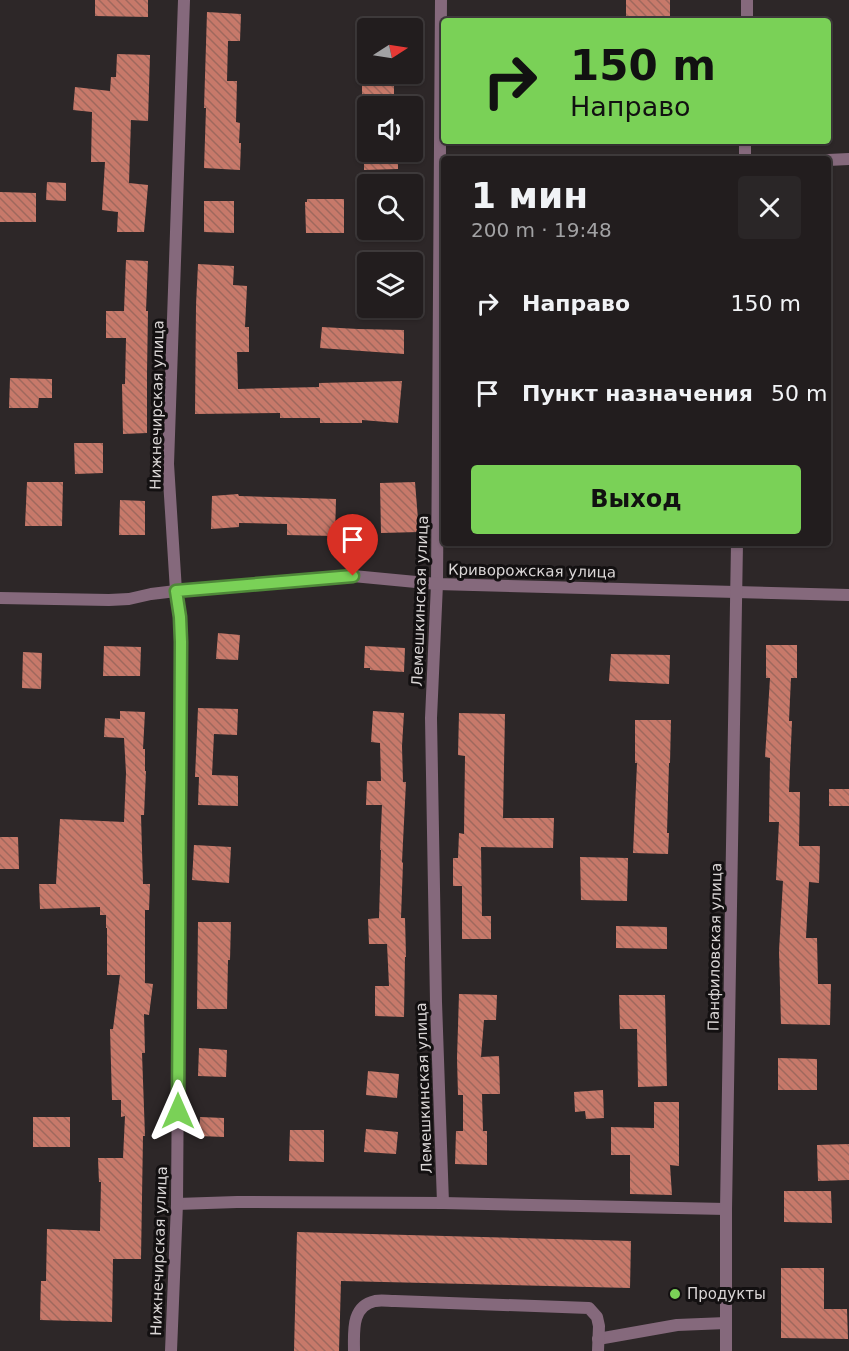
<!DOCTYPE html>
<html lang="ru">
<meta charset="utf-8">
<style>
:root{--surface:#221d1e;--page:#2a2627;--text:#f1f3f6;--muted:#a2a2a4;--line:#3f3b3c;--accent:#7ad157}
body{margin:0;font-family:"DejaVu Sans",sans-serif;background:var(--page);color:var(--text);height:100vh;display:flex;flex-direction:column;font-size:22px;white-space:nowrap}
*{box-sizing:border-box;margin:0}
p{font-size:20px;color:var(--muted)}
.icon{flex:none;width:33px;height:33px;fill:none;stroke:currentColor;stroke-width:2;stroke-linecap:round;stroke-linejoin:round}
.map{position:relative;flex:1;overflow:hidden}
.details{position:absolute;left:441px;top:156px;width:390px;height:390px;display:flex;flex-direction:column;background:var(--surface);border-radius:6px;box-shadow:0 2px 4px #0004,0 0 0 2px var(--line)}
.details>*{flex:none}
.hud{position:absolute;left:441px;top:18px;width:390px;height:126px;border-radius:6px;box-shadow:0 2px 4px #0004,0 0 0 2px var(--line);background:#7ad157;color:#111;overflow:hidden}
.needle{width:39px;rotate:78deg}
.buttons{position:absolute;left:357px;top:18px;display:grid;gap:12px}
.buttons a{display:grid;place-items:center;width:66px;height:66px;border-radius:6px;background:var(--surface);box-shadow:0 2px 4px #0004,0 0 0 2px var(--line);font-size:30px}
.pin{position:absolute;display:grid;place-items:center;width:51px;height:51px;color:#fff;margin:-62px -26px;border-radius:50% 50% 50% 0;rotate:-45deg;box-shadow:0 0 6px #0007}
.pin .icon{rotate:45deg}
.me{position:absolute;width:66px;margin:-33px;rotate:0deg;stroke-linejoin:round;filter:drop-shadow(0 0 4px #0008)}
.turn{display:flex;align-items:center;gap:21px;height:126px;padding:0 30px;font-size:27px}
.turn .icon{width:78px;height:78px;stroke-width:2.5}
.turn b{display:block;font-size:42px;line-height:51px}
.round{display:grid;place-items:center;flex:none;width:63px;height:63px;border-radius:6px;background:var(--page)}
.headline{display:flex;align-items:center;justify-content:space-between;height:102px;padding:0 30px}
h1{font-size:36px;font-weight:700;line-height:45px}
.button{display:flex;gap:12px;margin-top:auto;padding:12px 30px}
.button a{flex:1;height:69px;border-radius:6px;background:var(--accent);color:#111;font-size:24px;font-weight:700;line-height:69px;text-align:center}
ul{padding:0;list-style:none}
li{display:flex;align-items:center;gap:18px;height:90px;padding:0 30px}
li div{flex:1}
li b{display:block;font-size:22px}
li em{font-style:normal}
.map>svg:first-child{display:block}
.building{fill:url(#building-back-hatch)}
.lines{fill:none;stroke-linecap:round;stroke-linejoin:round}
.lane{stroke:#85697c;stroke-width:12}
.street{stroke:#85697c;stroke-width:12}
.route-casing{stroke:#4f8839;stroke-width:15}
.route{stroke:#7ad157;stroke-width:10}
.poi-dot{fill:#7ad157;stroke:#131011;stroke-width:2}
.labels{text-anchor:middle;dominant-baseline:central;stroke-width:6;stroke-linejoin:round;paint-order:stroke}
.street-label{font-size:15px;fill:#dad6d6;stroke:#131011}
.poi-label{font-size:15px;fill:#dad6d6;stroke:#131011;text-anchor:start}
</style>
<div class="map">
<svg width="849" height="1351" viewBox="0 0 849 1351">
<defs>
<pattern id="building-back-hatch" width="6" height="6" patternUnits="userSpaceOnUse" patternTransform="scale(1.5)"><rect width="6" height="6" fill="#c7796a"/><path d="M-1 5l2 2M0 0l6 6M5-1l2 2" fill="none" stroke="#9f685d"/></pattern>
</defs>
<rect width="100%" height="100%" fill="#2d2728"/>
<g class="building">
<path d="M95 0H148V17L95 16Z"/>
<path d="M626 0H670V20L626 21Z"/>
<path d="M207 12 241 14 240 41H228L227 81H237L236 122 240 123 239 143H241L240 170 204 168 206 108H204Z"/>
<path d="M117 54 150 55 148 121 131 120 129 183 148 185 144 232H117L118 212 102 210 105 162H91L92 112 73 110 75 87 110 91 111 77H116Z"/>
<rect x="362" y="79" width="32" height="27"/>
<path d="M364 152H398V169L364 170Z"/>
<path d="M47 182 66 183V201L46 200Z"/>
<path d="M0 192 36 193V222H0Z"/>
<path d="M307 199H344V233H306L305 202H307Z"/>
<path d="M204 201H234V233L204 232Z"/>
<path d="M126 260 148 261 146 311H148L147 372V433L123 434 122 384H125L126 338H106V311H124Z"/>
<path d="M198 264 234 266 233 285 247 286 245 327H249V352H237L238 389 319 387V383L402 381 398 423 362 420V423H320V418H280V413L195 414 196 305Z"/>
<path d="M322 327 358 329 404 330V354L320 348Z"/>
<path d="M10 378 52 379V398H39L38 408H9Z"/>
<path d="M74 443H103V473L75 474Z"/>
<path d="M27 482H63L62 526H25Z"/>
<path d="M415 482 419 532 381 533 380 483Z"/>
<path d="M238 494 239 496 336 499 335 536 287 535V524L239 523V527L211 529 212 496Z"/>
<path d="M120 500 145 501V535H119Z"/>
<path d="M218 633 240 635 238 660 216 659Z"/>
<path d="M766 645H797V678H791L789 721H792L789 792H800L799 846H820L819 883 809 882 806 938H817L818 984H831L830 1025 781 1024 779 951 783 881 776 880 779 822H769L770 758 765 757 770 678H766Z"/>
<path d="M104 646 141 647 140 676H103Z"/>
<path d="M365 646 405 648 404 672 370 670V668H364Z"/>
<path d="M23 652 42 653 41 689 22 688Z"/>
<path d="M611 654 670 655 669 684 609 681Z"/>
<path d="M198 708 238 709 237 735 214 734 212 775 238 776V806L198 805 199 777H195Z"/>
<path d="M120 711 145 712 143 749H145V771H146L144 815H141L143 884H150L149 910H145V983L153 984 149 1015 144 1014 145 1053H142L145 1136H143L141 1259H113L112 1322 40 1320 41 1281H46L47 1229 100 1231 101 1182H99L98 1158H123L125 1116 121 1117V1100H112L110 1029H113L120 975H107V928H106V915H100V907L40 909 39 884H56L60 819 124 822 126 773 124 738 104 737 105 718 120 719Z"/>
<path d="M373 711 404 713 402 746 403 782H406L402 862 403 863 401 918H405L406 957H405L404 1017 375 1016V986H389L387 944H369L368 919 379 918 381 850H380L382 805H366L367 781H381L380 743 371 742Z"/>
<path d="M459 713 505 714 503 818H554L553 848 481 847 482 916H491V939H462V886H453V858H458L459 833 464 834 465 756 458 755Z"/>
<path d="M635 720H671L670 763H669L667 833H669L668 854 633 853 637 763H635Z"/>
<rect x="829" y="789" width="20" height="17"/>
<path d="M0 837H18L19 869H0Z"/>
<path d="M194 845 231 847 229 883 192 880Z"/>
<path d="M580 857 628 858 627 901 581 900Z"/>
<path d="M198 922H231L230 960H228L227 1009H197Z"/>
<path d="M616 926 667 927V949L616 948Z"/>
<path d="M459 994 497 995 496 1020H484L481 1057 499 1056 500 1094H482L483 1131H487V1165L455 1164 456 1131H463V1095H458L457 1058Z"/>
<path d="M619 995H665L667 1086 638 1087 637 1029H620Z"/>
<path d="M199 1048 227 1050 226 1077 198 1076Z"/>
<path d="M778 1058 817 1059V1090H778Z"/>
<path d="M368 1071 399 1074 397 1098 366 1095Z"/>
<path d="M603 1090 604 1118 586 1119 585 1111 575 1112 574 1092Z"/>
<path d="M654 1102H679V1166L670 1165 672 1195 630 1194V1155H611V1127L654 1128Z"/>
<rect x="33" y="1117" width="37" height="30"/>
<path d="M200 1117 224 1118V1137L199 1136Z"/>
<path d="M366 1129 398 1132 396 1154 364 1152Z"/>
<path d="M290 1130H324V1162L289 1161Z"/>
<path d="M849 1144V1180L818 1181 817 1145Z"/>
<path d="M784 1191H831L832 1223 784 1222Z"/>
<path d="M297 1232 631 1241 630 1288 341 1281 339 1351H294Z"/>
<path d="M781 1268H824V1309H847L848 1339 781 1338Z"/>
</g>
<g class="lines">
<g class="lane">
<path d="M598 1339 677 1325 726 1323"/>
<path d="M354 1351C354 1332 351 1306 375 1301 381 1300 388 1301 395 1301L589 1308 597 1317 599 1326 598 1351"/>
</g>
<g class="street">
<path d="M441 0 437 584 431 718 436 1002 443 1203"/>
<path d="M747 21V0"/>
<path d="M745 159V141"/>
<path d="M828 160 849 159"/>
<path d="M0 598 109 600 129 599 151 594 176 591 353 576 437 584 849 595"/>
<path d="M177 1204 237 1202 443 1203 726 1209"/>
<path d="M171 1351 177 1204 181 642 180 617 176 591 168 464 184 0"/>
<path d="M726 1351V1209L737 543"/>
</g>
</g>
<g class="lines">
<defs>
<path id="route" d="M178 1111 181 642 180 617 176 591 353 576"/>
</defs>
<use href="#route" class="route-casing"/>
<use href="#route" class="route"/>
</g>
<circle class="poi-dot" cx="675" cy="1294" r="6"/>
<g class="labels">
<g class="street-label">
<text transform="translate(157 405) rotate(-89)">Нижнечирская улица</text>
<text transform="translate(532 571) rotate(1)">Криворожская улица</text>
<text transform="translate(420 601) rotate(-88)">Лемешкинская улица</text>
<text transform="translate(715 947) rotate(-89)">Панфиловская улица</text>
<text transform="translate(424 1088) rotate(-92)">Лемешкинская улица</text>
<text transform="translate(159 1251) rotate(-88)">Нижнечирская улица</text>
</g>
<g class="poi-label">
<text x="687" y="1294">Продукты</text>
</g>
</g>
</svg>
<div class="buttons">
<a><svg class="needle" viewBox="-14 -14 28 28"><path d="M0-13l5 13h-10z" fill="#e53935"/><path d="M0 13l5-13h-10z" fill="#a2a2a4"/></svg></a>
<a><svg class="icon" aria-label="sound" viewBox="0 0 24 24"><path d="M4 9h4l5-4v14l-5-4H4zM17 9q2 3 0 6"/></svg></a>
<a><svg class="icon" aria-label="search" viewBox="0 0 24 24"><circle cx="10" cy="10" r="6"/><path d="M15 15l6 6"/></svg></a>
<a><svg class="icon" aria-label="layers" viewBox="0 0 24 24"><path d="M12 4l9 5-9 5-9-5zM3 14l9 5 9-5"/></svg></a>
</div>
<div class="pin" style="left:353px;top:576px;background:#d93025"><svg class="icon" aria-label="arrive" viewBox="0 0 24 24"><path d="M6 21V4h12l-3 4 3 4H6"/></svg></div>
<svg class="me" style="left:178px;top:1111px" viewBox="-20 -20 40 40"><path d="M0-17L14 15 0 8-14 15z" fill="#7ad157" stroke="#fff" stroke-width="4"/></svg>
<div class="hud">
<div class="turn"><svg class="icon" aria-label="right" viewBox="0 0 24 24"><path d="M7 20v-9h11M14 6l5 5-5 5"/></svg><div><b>150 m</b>Направо</div></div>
</div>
<section class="details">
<div class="headline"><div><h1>1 мин</h1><p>200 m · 19:48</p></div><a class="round"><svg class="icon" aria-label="close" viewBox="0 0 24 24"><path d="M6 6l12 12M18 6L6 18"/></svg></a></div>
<ul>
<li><svg class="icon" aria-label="right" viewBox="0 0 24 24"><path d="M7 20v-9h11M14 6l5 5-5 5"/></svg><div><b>Направо</b></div><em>150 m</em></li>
<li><svg class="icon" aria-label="arrive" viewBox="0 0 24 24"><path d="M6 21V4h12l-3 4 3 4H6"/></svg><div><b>Пункт назначения</b></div><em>50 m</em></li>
</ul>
<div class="button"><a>Выход</a></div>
</section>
</div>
